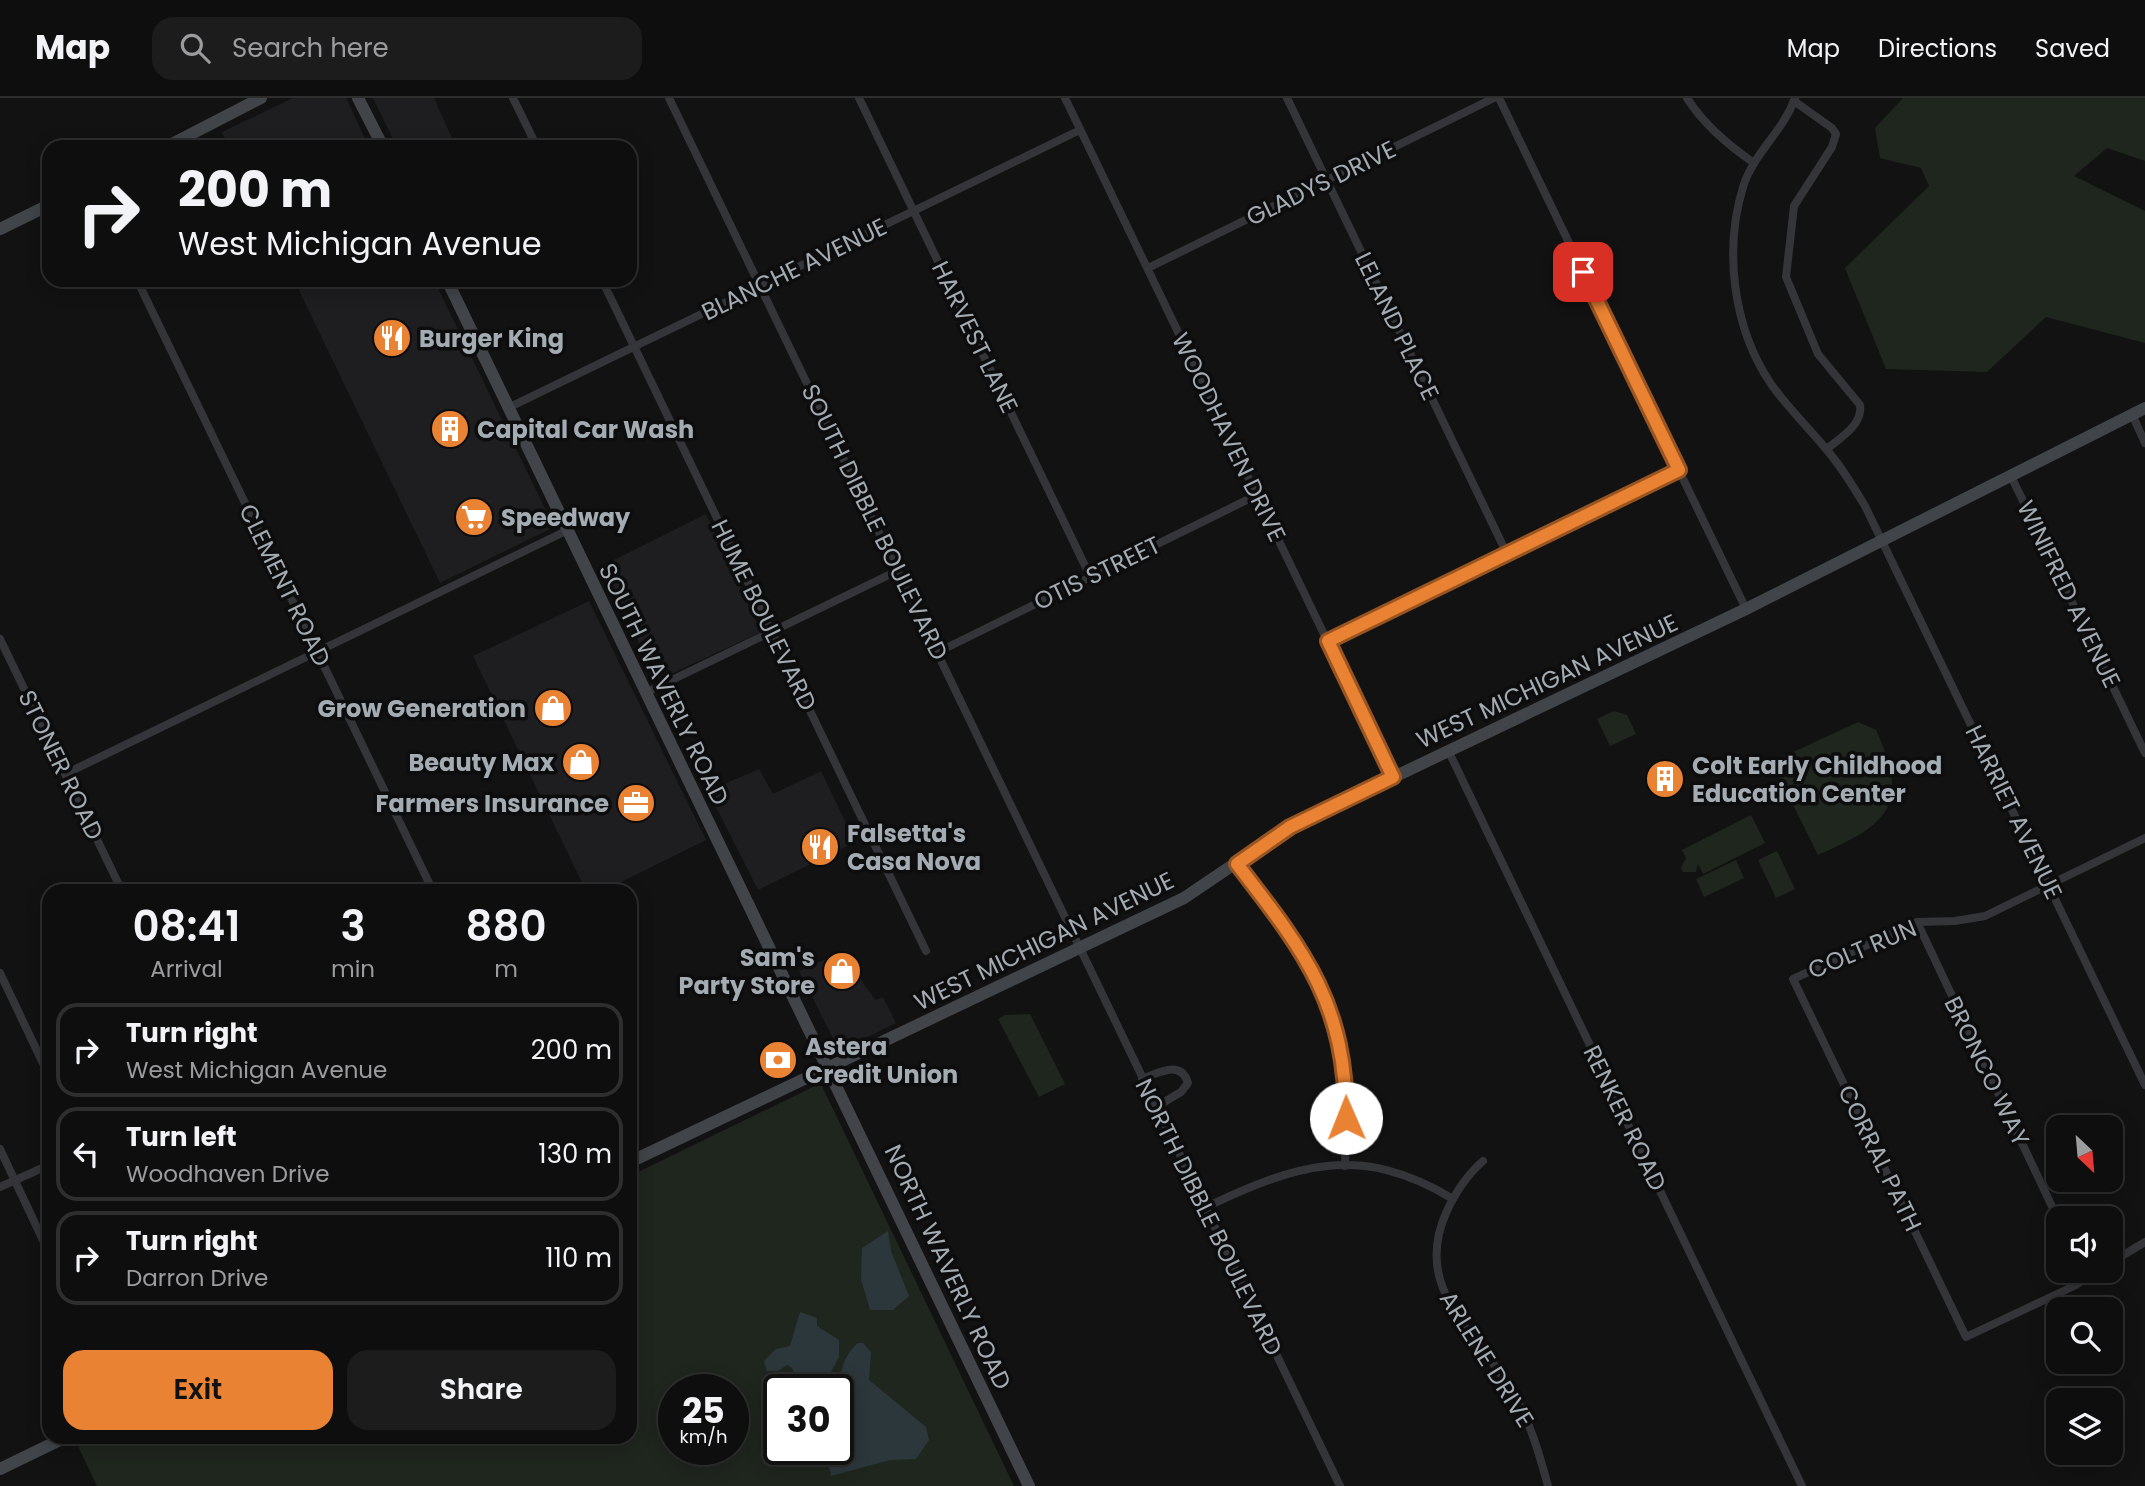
<!DOCTYPE html>
<style>
:root{--surface:#0e0e0e;--page:#1c1c1c;--text:#f1f3f6;--muted:#9b9c9e;--line:#2e2e2e;--accent:#ea8233}
body{margin:0;font-family:Poppins,sans-serif;background:var(--page);color:var(--text);height:100vh;display:flex;flex-direction:column;font-size:26px;white-space:nowrap}
*{box-sizing:border-box;margin:0}
p{font-size:23px;color:var(--muted)}
.icon{flex:none;width:38px;height:38px;fill:none;stroke:currentColor;stroke-width:2;stroke-linecap:round;stroke-linejoin:round}
.map{position:relative;flex:1;overflow:hidden}
.panel{position:absolute;left:42px;top:786px;width:595px;height:560px;display:flex;flex-direction:column;background:var(--surface);border-radius:21px;box-shadow:0 4px 18px #0003,0 0 0 2px var(--line)}
.panel>*{flex:none}
.guide{position:absolute;left:42px;top:42px;width:595px;height:147px;border-radius:21px;box-shadow:0 4px 18px #0003,0 0 0 2px var(--line);background:#0e0e0e;color:var(--text);overflow:hidden}
.needle{width:46px;rotate:154deg}
.buttons{position:absolute;left:2046px;top:1017px;display:grid;gap:14px}
.buttons a{display:grid;place-items:center;width:77px;height:77px;border-radius:14px;background:var(--surface);box-shadow:0 4px 18px #0003,0 0 0 2px var(--line);font-size:35px}
.speed{position:absolute;left:658px;top:1276px;display:flex;gap:14px;font-size:35px;font-weight:700;text-align:center}
.speed>*{display:grid;place-content:center;width:91px;height:91px;border-radius:50%;background:var(--surface);box-shadow:0 4px 18px #0003,0 0 0 2px var(--line);line-height:1}
.speed small{font-size:18px;font-weight:400}
.speed .limit{border:4px solid #111;border-radius:10px;background:#fff;color:#111}
.pin{position:absolute;display:grid;place-items:center;width:60px;height:60px;color:#fff;margin:-30px;border-radius:14px;box-shadow:0 4px 10px #0006}
.me{position:absolute;width:77px;margin:-38px;rotate:359deg;stroke-linejoin:round;filter:drop-shadow(0 0 5px #0008)}
.turn{display:flex;align-items:center;gap:24px;height:147px;padding:0 21px;font-size:32px}
.turn .icon{width:91px;height:91px;stroke-width:2.5}
.turn b{display:block;font-size:49px;line-height:60px}
.eta{display:flex;justify-content:space-evenly;align-items:center;height:119px;text-align:center}
.eta b{font-size:42px;font-weight:600;line-height:49px}
.primary-button{display:flex;gap:14px;margin-top:auto;padding:14px 21px}
.primary-button a{flex:1;height:80px;border-radius:21px;background:var(--accent);color:#111;font-size:28px;font-weight:600;line-height:80px;text-align:center}
.primary-button a+a{background:var(--page);color:var(--text)}
ul{padding:0;list-style:none}
li{display:flex;align-items:center;gap:21px;height:94px;margin:0 14px 10px;padding:0 7px;border:4px solid var(--line);border-radius:21px}
li div{flex:1}
li b{display:block;font-size:26px}
li em{font-style:normal}
header{display:flex;align-items:center;gap:42px;box-sizing:border-box;height:98px;padding:0 35px;background:var(--surface);border-bottom:2px solid var(--line)}
header strong{font-size:33px}
nav{display:flex;gap:38px;margin-inline-start:auto;font-size:24px}
.search{width:490px;height:63px;background:var(--page);display:flex;align-items:center;gap:18px;box-sizing:border-box;padding:0 24px;border-radius:21px;color:var(--muted);font-size:26px}
.map>svg:first-child{display:block}
.built{fill:#1e1e20}
.green{fill:#1f261e;fill-rule:evenodd}
.water{fill:#2c373b}
.lines{fill:none;stroke-linecap:round;stroke-linejoin:round}
.street{stroke:#333538;stroke-width:8}
.secondary{stroke:#414448;stroke-width:12}
.route-casing{stroke:#985421;stroke-width:18}
.route{stroke:#ea8233;stroke-width:12}
.labels{text-anchor:middle;dominant-baseline:central;stroke-width:7;stroke-linejoin:round;paint-order:stroke}
.street-label{font-size:24px;fill:#a4acb3;stroke:#0d0d0e}
.poi-label{font-size:24px;font-weight:bold;fill:#a4acb3;stroke:#0d0d0e;text-anchor:start}
</style>
<header>
<strong>Map</strong>
<div class="search"><svg class="icon" aria-label="search" viewBox="0 0 24 24"><circle cx="10" cy="10" r="6"/><path d="M15 15l6 6"/></svg>Search here</div>
<nav><a>Map</a><a>Directions</a><a>Saved</a></nav>
</header>
<div class="map">
<svg width="2145" height="1388" viewBox="0 0 2145 1388">
<rect width="100%" height="100%" fill="#121213"/>
<g class="built">
<path d="M293 0H346L369 49H229L222 34Z"/>
<path d="M373 0H434L456 49H397Z"/>
<path d="M294 182H434L554 429 440 485Z"/>
<path d="M706 416 761 534 658 582 600 469Z"/>
<path d="M589 503 706 742 603 793H586L473 558Z"/>
<path d="M759 671 773 696 821 673 855 744 758 792 708 693Z"/>
<path d="M846 852 865 888 876 902 883 899 896 925 843 951 837 948 799 873Z"/>
</g>
<g class="green">
<path d="M1903 0H2145V63L2107 50 2074 78 2145 113V245L2046 219 1987 274 1886 271 1845 170 1929 88 1921 70 1880 60 1875 30Z"/>
<path d="M1614 613 1627 617 1636 636 1610 648 1597 621Z"/>
<path d="M1858 624 1876 632C1911 708 1888 726 1818 757L1775 671 1778 661Z"/>
<path d="M1751 717 1765 745 1703 776 1698 766 1696 774H1683L1681 770 1686 760 1682 752Z"/>
<path d="M1777 753 1795 791 1776 800 1758 762Z"/>
<path d="M1736 762 1744 780 1704 799 1696 781Z"/>
<path d="M1030 916 1065 986 1039 999 998 921 1005 917Z"/>
<path d="M815 988H822L1014 1388H97L77 1346 92 1339H630V1078ZM674 1292H733V1351H674ZM779 1292H838V1351H779Z"/>
</g>
<g class="water">
<path d="M888 1133 891 1153 909 1198 893 1212H870L861 1181 862 1150Z"/>
<path d="M800 1214 817 1220V1228L839 1242V1259L822 1291H804L797 1284 792 1270 787 1267 778 1273H767L764 1263 776 1251 790 1248Z"/>
<path d="M858 1245H863L871 1254 869 1282 926 1329 929 1342 916 1361 890 1362 831 1378 825 1351H838C838 1320 831 1266 858 1245Z"/>
</g>
<g class="lines">
<g class="street">
<path d="M513 0 537 49"/>
<path d="M669 0 1340 1388"/>
<path d="M859 0 1090 478"/>
<path d="M1065 0 1393 679"/>
<path d="M1287 0 1507 456"/>
<path d="M1499 0 1746 511"/>
<path d="M1687 0C1704 27 1728 47 1754 65"/>
<path d="M1795 0C1784 32 1755 54 1744 86 1723 151 1733 230 1771 286 1787 309 1808 329 1826 351 1841 368 1853 388 1865 408L2145 987"/>
<path d="M1794 3 1832 30 1836 36 1832 49 1794 108 1786 179 1818 256 1860 307C1863 327 1840 340 1827 351"/>
<path d="M1148 170 1494 0"/>
<path d="M137 182 433 793"/>
<path d="M602 182 926 853"/>
<path d="M508 310 1080 32"/>
<path d="M2132 316 2145 345"/>
<path d="M2010 376 2145 655"/>
<path d="M0 541 122 793"/>
<path d="M1328 543 1679 372"/>
<path d="M938 554 1257 397"/>
<path d="M647 594 897 473"/>
<path d="M1448 652 1802 1388"/>
<path d="M65 676 566 433"/>
<path d="M1238 766C1273 813 1319 866 1336 924 1349 971 1346 1020 1345 1068"/>
<path d="M1917 824 2058 1121"/>
<path d="M0 875 49 978"/>
<path d="M1142 981C1158 975 1181 961 1188 985L1181 994 1156 1009"/>
<path d="M0 1051 49 1155"/>
<path d="M1483 1063C1467 1077 1455 1095 1446 1115 1412 1192 1477 1234 1512 1293 1530 1323 1539 1355 1548 1388"/>
<path d="M0 1089 49 1067"/>
<path d="M1204 1110C1294 1067 1360 1044 1453 1101"/>
<path d="M2110 1165 2145 1144"/>
<path d="M2097 1172 2076 1187 1966 1239 1793 881 1917 824 1955 823 1985 818 2145 740"/>
</g>
<g class="secondary">
<path d="M358 0 383 49"/>
<path d="M166 49 261 0"/>
<path d="M0 131 49 107"/>
<path d="M447 182 1029 1388"/>
<path d="M630 1064 1184 800 1280 735 1308 720 1746 511 2145 310"/>
<path d="M0 1371 66 1339"/>
</g>
</g>
<g class="lines">
<defs>
<path id="route" d="M1346 1020C1346 905 1304 853 1237 766L1290 729 1393 679 1328 543 1679 372 1583 174"/>
</defs>
<use href="#route" class="route-casing"/>
<use href="#route" class="route"/>
</g>
<defs>
<symbol id="restaurant-disc" viewBox="-11 -11 22 22"><circle r="9.5" fill="#ea8233" stroke="#0d0d0e"/><path d="M-5-6h1v4h1v-4h1v4h1v-4h1v5L-1.5 .5V6h-2V.5L-5-1ZM5-6V6H3V1.5H1.5Q1.5-4 5-6Z" fill="#fff"/></symbol>
<symbol id="building-disc" viewBox="-11 -11 22 22"><circle r="9.5" fill="#ea8233" stroke="#0d0d0e"/><path d="M-4-6H4V6H1V3H-1V6H-4ZM-2.5-4.3h1.7v1.8h-1.7ZM.8-4.3h1.7v1.8H.8ZM-2.5-1h1.7V.8h-1.7ZM.8-1h1.7V.8H.8Z" fill="#fff"/></symbol>
<symbol id="supermarket-disc" viewBox="-11 -11 22 22"><circle r="9.5" fill="#ea8233" stroke="#0d0d0e"/><path d="M-6-5.5h2.5l.6 2H6L4.5 2H-2.5L-4.4-4H-6ZM-1.5 3.2a1.3 1.3 0 1 0 .1 0ZM3 3.2a1.3 1.3 0 1 0 .1 0Z" fill="#fff"/></symbol>
<symbol id="shop-disc" viewBox="-11 -11 22 22"><circle r="9.5" fill="#ea8233" stroke="#0d0d0e"/><path d="M-5-2.5h2.3a2.7 3.5 0 0 1 5.4 0H5L5.5 6h-11ZM-1.5-2.5h3a1.5 2.3 0 0 0-3 0Z" fill="#fff"/></symbol>
<symbol id="office-disc" viewBox="-11 -11 22 22"><circle r="9.5" fill="#ea8233" stroke="#0d0d0e"/><path d="M-6-3h4V-5.5h4V-3h4V5H-6ZM-1-4.5V-3h2v-1.5ZM-6 0V1H6V0Z" fill="#fff"/></symbol>
<symbol id="bank-disc" viewBox="-11 -11 22 22"><circle r="9.5" fill="#ea8233" stroke="#0d0d0e"/><path d="M-6-4H6V4H-6ZM0-2.3a2.3 2.3 0 1 0 0 4.6a2.3 2.3 0 1 0 0-4.6Z" fill="#fff"/></symbol>
</defs>
<g fill-rule="evenodd">
<use href="#restaurant-disc" x="370" y="218" width="44" height="44"/>
<use href="#building-disc" x="428" y="309" width="44" height="44"/>
<use href="#supermarket-disc" x="452" y="397" width="44" height="44"/>
<use href="#shop-disc" x="531" y="588" width="44" height="44"/>
<use href="#shop-disc" x="559" y="642" width="44" height="44"/>
<use href="#building-disc" x="1643" y="659" width="44" height="44"/>
<use href="#office-disc" x="614" y="683" width="44" height="44"/>
<use href="#restaurant-disc" x="798" y="727" width="44" height="44"/>
<use href="#shop-disc" x="820" y="851" width="44" height="44"/>
<use href="#bank-disc" x="756" y="940" width="44" height="44"/>
</g>
<g class="labels">
<g class="street-label">
<text transform="translate(1321 85) rotate(-26)">GLADYS DRIVE</text>
<text transform="translate(794 171) rotate(-26)">BLANCHE AVENUE</text>
<text transform="translate(1397 228) rotate(64)">LELAND PLACE</text>
<text transform="translate(975 239) rotate(64)">HARVEST LANE</text>
<text transform="translate(1229 339) rotate(64)">WOODHAVEN DRIVE</text>
<text transform="translate(875 424) rotate(64)">SOUTH DIBBLE BOULEVARD</text>
<text transform="translate(1097 475) rotate(-26)">OTIS STREET</text>
<text transform="translate(285 487) rotate(64)">CLEMENT ROAD</text>
<text transform="translate(2069 496) rotate(64)">WINIFRED AVENUE</text>
<text transform="translate(764 517) rotate(64)">HUME BOULEVARD</text>
<text transform="translate(1547 583) rotate(-25)">WEST MICHIGAN AVENUE</text>
<text transform="translate(664 586) rotate(64)">SOUTH WAVERLY ROAD</text>
<text transform="translate(61 667) rotate(64)">STONER ROAD</text>
<text transform="translate(2014 714) rotate(64)">HARRIET AVENUE</text>
<text transform="translate(1044 843) rotate(-26)">WEST MICHIGAN AVENUE</text>
<text transform="translate(1862 851) rotate(-23)">COLT RUN</text>
<text transform="translate(1987 973) rotate(64)">BRONCO WAY</text>
<text transform="translate(1625 1020) rotate(64)">RENKER ROAD</text>
<text transform="translate(1880 1060) rotate(64)">CORRAL PATH</text>
<text transform="translate(1209 1119) rotate(64)">NORTH DIBBLE BOULEVARD</text>
<text transform="translate(948 1169) rotate(65)">NORTH WAVERLY ROAD</text>
<text transform="translate(1487 1261) rotate(58)">ARLENE DRIVE</text>
</g>
<g class="poi-label">
<text x="419" y="240">Burger King</text>
<text x="477" y="331">Capital Car Wash</text>
<text x="501" y="419">Speedway</text>
<text x="526" y="610" text-anchor="end">Grow Generation</text>
<text x="554" y="664" text-anchor="end">Beauty Max</text>
<text x="1692" y="667">Colt Early Childhood<tspan x="1692" dy="28">Education Center</tspan></text>
<text x="609" y="705" text-anchor="end">Farmers Insurance</text>
<text x="847" y="735">Falsetta's<tspan x="847" dy="28">Casa Nova</tspan></text>
<text x="815" y="859" text-anchor="end">Sam's<tspan x="815" dy="28">Party Store</tspan></text>
<text x="805" y="948">Astera<tspan x="805" dy="28">Credit Union</tspan></text>
</g>
</g>
</svg>
<div class="buttons">
<a><svg class="needle" viewBox="-14 -14 28 28"><path d="M0-13l5 13h-10z" fill="#e53935"/><path d="M0 13l5-13h-10z" fill="#9b9c9e"/></svg></a>
<a><svg class="icon" aria-label="sound" viewBox="0 0 24 24"><path d="M4 9h4l5-4v14l-5-4H4zM17 9q2 3 0 6"/></svg></a>
<a><svg class="icon" aria-label="search" viewBox="0 0 24 24"><circle cx="10" cy="10" r="6"/><path d="M15 15l6 6"/></svg></a>
<a><svg class="icon" aria-label="layers" viewBox="0 0 24 24"><path d="M12 4l9 5-9 5-9-5zM3 14l9 5 9-5"/></svg></a>
</div>
<div class="speed"><div>25<small>km/h</small></div><div class="limit">30</div></div>
<div class="pin" style="left:1583px;top:174px;background:#d93025"><svg class="icon" aria-label="arrive" viewBox="0 0 24 24"><path d="M6 21V4h12l-3 4 3 4H6"/></svg></div>
<svg class="me" style="left:1346px;top:1020px" viewBox="-20 -20 40 40"><circle r="19" fill="#fff"/><path d="M0-13L10 11 0 6-10 11z" fill="#ea8233"/></svg>
<div class="guide">
<div class="turn"><svg class="icon" aria-label="right" viewBox="0 0 24 24"><path d="M7 20v-9h11M14 6l5 5-5 5"/></svg><div><b>200 m</b>West Michigan Avenue</div></div>
</div>
<section class="panel">
<div class="eta">
<div><b>08:41</b><p>Arrival</p></div>
<div><b>3</b><p>min</p></div>
<div><b>880</b><p>m</p></div>
</div>
<ul>
<li><svg class="icon" aria-label="right" viewBox="0 0 24 24"><path d="M7 20v-9h11M14 6l5 5-5 5"/></svg><div><b>Turn right</b><p>West Michigan Avenue</p></div><em>200 m</em></li>
<li><svg class="icon" aria-label="left" viewBox="0 0 24 24"><path d="M17 20v-9H6M10 6l-5 5 5 5"/></svg><div><b>Turn left</b><p>Woodhaven Drive</p></div><em>130 m</em></li>
<li><svg class="icon" aria-label="right" viewBox="0 0 24 24"><path d="M7 20v-9h11M14 6l5 5-5 5"/></svg><div><b>Turn right</b><p>Darron Drive</p></div><em>110 m</em></li>
</ul>
<div class="primary-button"><a>Exit</a><a>Share</a></div>
</section>
</div>
